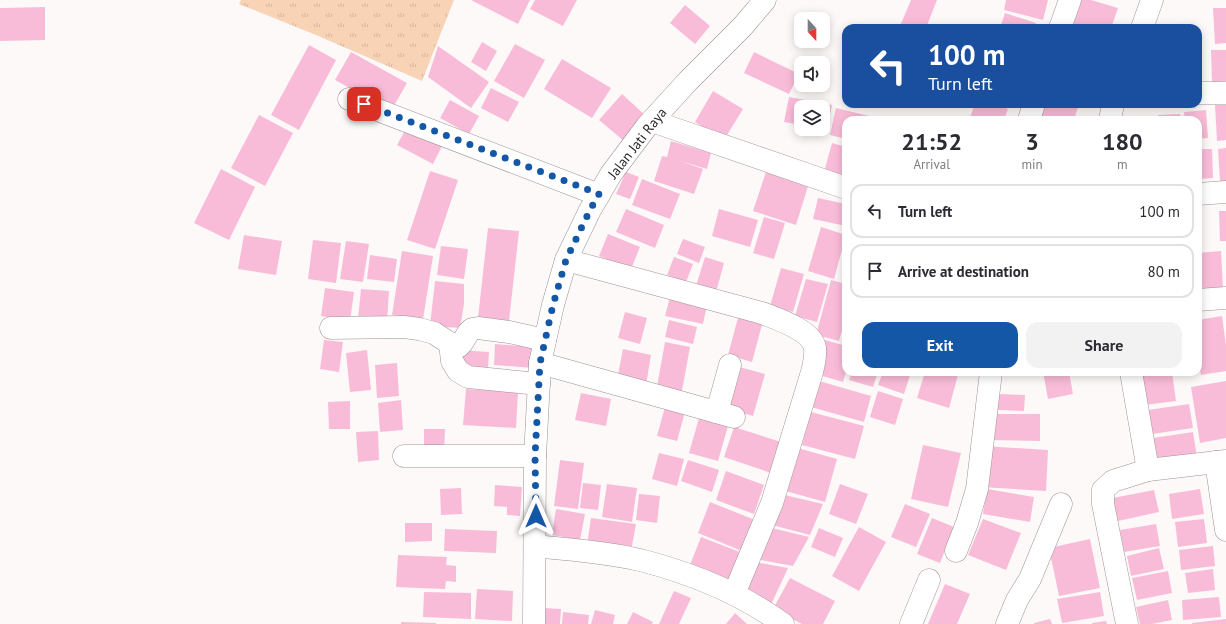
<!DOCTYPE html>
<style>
:root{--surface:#fff;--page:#f2f2f3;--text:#2b2b33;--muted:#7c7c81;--line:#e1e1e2;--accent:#1457a7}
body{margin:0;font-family:"PT Sans",sans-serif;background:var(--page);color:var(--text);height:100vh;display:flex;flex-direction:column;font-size:15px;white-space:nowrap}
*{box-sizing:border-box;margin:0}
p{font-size:13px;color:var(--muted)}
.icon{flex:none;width:22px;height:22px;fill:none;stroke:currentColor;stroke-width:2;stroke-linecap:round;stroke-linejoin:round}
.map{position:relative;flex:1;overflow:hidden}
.sheet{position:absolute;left:842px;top:116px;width:360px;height:260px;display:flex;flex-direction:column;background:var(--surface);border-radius:12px;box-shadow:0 2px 10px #0003}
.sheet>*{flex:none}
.top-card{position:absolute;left:842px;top:24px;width:360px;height:84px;border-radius:12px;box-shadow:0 2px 10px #0003;background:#1a4fa0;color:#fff;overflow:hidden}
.needle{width:26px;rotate:159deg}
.controls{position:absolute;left:794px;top:12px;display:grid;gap:8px}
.controls a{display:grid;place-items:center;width:36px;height:36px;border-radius:8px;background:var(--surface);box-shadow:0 2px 10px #0003;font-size:20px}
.pin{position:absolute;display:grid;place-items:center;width:34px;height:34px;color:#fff;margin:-17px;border-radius:8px;box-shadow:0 2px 6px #0006}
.me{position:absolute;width:44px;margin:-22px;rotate:0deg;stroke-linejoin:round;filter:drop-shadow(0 0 3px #0008)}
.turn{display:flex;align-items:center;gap:14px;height:84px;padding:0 20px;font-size:18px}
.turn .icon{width:52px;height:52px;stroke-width:2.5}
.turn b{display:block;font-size:28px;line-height:34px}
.eta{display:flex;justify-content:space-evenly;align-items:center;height:68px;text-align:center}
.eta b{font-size:24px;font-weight:600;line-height:28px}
.cta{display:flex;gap:8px;margin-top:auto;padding:8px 20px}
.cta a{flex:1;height:46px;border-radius:12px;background:var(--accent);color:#fff;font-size:16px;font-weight:600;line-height:46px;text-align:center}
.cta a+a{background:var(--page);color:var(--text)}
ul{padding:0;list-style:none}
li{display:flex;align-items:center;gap:12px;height:54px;margin:0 8px 6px;padding:0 12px;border:2px solid var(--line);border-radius:12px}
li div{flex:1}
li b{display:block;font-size:15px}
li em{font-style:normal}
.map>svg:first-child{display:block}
.grass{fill:url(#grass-tufts)}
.building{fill:#f9bcd8}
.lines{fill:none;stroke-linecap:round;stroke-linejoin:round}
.minor-casing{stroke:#9d9293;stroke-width:23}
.minor{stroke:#fff;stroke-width:22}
.route{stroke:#1457a7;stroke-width:7;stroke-dasharray:0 12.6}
.labels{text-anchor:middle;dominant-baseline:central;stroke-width:3;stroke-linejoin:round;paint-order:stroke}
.street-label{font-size:14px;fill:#2c2828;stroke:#fff}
</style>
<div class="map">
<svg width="1226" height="624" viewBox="0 0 1226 624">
<defs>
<pattern id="grass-tufts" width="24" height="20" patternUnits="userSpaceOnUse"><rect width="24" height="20" fill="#f9d3b6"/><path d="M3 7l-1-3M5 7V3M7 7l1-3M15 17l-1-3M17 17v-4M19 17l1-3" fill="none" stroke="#d6b59c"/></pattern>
</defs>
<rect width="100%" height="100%" fill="#fef9f9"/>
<path class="grass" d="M241 0H454L422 81 316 35 239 4Z"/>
<g class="building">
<path d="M471 0H530L518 24Z"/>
<path d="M535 0H577L563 26 530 9Z"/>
<path d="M911 0H937L926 28H906L900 26Z"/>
<path d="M1006 0H1048L1043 20 1004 10Z"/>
<path d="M1075 0H1091L1118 8 1111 28H1080L1067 24Z"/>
<path d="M685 5 710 26 695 44 670 23Z"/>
<path d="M45 7V40L0 41V8Z"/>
<path d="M1213 8H1226V43L1215 44Z"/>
<path d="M1005 13 1036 23 1034 28H1000Z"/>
<path d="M482 42 497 51 486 71 471 62Z"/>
<path d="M515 44 545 60 524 98 494 81Z"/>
<path d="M309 45 336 60 299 130 271 115Z"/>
<path d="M438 46 489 82 471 108 428 77Z"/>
<path d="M1211 50H1226V81L1212 82Z"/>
<path d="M351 52 407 83 391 111 335 80Z"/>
<path d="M754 52 799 74 789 94 744 73Z"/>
<path d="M562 59 611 88 592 118 544 89Z"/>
<path d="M491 88 519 102 508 122 481 108Z"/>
<path d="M713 91 743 109 724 140 695 122Z"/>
<path d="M622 94 646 116 624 141 599 120Z"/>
<path d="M789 97 832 105 827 130 823 129V107H801V125L784 122Z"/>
<path d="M450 100 479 116 469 134 440 118Z"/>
<path d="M975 104H994L1008 109 1004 120H969Z"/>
<path d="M1039 104H1079L1074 120H1038Z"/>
<path d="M1215 105H1226V140L1217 141Z"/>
<path d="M836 108 873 117 872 120H846V139L830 135Z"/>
<path d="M1206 110 1208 138 1198 139V120H1185L1184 112Z"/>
<path d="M1180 114 1181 120H1158V115Z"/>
<path d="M259 115 293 133 265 186 231 168Z"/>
<rect x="1138" y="118" width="14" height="2"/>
<path d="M408 125 443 144 433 164 397 145Z"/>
<path d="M671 141 711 153 707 169 680 161 703 169 694 194 654 181 662 156 667 157Z"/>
<path d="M832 143 846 147V178L824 172Z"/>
<path d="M1226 148V181H1220L1218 149Z"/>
<path d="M1198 149H1212L1213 178 1198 179Z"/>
<path d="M221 169 255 187 229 240 194 223Z"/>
<path d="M767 169 809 183 796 225 753 211Z"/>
<path d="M430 171 458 180 435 249 407 240Z"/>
<path d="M626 172 639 177 630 199 616 194Z"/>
<path d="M642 179 680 194 670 219 632 205Z"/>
<path d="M818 198 846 204V226L813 219Z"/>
<path d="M626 209 664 225 655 248 616 232Z"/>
<path d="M719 209 758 220 750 247 712 236Z"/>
<path d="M1219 211H1226V241H1220Z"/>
<path d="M764 217 785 223 774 259 753 253Z"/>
<path d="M821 227 846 235 834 279 808 271Z"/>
<path d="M488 228 519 231 509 321 478 318Z"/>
<path d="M608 234 640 247 631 269 599 256Z"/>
<path d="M244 235 282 241 276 275 238 269Z"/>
<path d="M683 239 705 247 699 263 677 254Z"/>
<path d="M313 240 341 243 336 283 308 279Z"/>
<path d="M346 241 369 244 363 282 340 279Z"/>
<path d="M441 246 468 249 464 279 437 275Z"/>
<path d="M402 251 433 256 423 319 392 315Z"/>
<path d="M1221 251 1223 289 1198 291V253Z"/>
<path d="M370 255 397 259 394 282 367 279Z"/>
<path d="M674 257 693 264 686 282 667 275Z"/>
<path d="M705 257 724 263 716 292 696 286Z"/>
<path d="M781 268 804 274 793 312 770 306Z"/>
<path d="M806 279 828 284 817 322 795 316Z"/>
<path d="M831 280 846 284V316L839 341 816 335Z"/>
<path d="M435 281 464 284V304L460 328 430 326Z"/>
<path d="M325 288 354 292 350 321 321 316Z"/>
<path d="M361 289 389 291 387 321 358 319Z"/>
<path d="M671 293 708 301 703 324 665 316Z"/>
<path d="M625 312 647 318 640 344 618 338Z"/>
<path d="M739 314 763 321 752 362 728 355Z"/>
<path d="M1222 316 1226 345V371L1201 375 1198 356V320Z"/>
<path d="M669 320 697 327 693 344 665 337Z"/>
<path d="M324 340 343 342 339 372 320 369Z"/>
<path d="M825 340 846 346V372L843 382 816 374Z"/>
<path d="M665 342 690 347 681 396 656 392Z"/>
<path d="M495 344 534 347 533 368 494 365Z"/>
<path d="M623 349 651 355 646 385 617 380Z"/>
<path d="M367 350 371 390 350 392 346 353Z"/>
<path d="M458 350 489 352 488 368 457 367Z"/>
<path d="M397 363 399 396 377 398 375 365Z"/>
<path d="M736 366 765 374 753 416 725 408Z"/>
<path d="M852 372H878L873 387 849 380Z"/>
<path d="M883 372H911L904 394 878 385Z"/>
<path d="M925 372H947L958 375 949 408 917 398Z"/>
<path d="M1043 372H1069L1073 394 1048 399Z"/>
<path d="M1140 372H1172L1176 401 1145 405Z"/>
<path d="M819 381 871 396 864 422 811 407Z"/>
<path d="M1226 381V438L1200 443 1191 387Z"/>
<path d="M466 389 518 392 516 428 463 425Z"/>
<path d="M878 391 903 399 895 425 870 417Z"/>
<path d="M581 393 611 399 606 426 575 420Z"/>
<path d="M998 394 1025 395 1024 411 997 410Z"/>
<path d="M401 400 403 430 380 432 378 403Z"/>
<path d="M350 401V429H329L328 402Z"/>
<path d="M1189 404 1193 428 1152 434 1148 410Z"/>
<path d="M665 407 685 412 677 441 657 436Z"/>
<path d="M701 411 730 419 718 461 689 453Z"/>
<path d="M811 412 864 426 855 459 802 445Z"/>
<path d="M988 414H1040V441L988 440Z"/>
<path d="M734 427 784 443 774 474 724 457Z"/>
<path d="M424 429H445L444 454H424Z"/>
<path d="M378 431 379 460 358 462 356 432Z"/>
<path d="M1193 432 1197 457 1156 463 1153 438Z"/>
<path d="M923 445 961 453 948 507 911 499Z"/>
<path d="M984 446 1048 450 1046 491 982 487Z"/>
<path d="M794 447 837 459 825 502 782 490Z"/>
<path d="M659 453 684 459 677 486 652 479Z"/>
<path d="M560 460 584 463 578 509 554 506Z"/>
<path d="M688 460 719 470 712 492 681 481Z"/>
<path d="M726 471 764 485 754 514 716 500Z"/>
<path d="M583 483 601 485 598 510 580 508Z"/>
<path d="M607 484 637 488 632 522 602 517Z"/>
<path d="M840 484 868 494 856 524 829 514Z"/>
<path d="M495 485 522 487 520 516 507 515V507L494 506Z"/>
<path d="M461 488 462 514 441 515 440 489Z"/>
<path d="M987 489 1034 497 1030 522 983 514Z"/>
<path d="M1200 489 1204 514 1172 519 1169 494Z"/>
<path d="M1154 490 1159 512 1118 521 1113 498Z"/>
<path d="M776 493 823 504 810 535 768 524Z"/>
<path d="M639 494 660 496 657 523 636 520Z"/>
<path d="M710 502 755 520 742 551 698 533Z"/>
<path d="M905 504 930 514 916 547 891 537Z"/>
<path d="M556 509 585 514 580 540 552 535Z"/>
<path d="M591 518 636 524 631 551 587 545Z"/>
<path d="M932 518 954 527 940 563 917 554Z"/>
<path d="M983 519 1021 533 1006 570 968 555Z"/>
<path d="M1204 519 1207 543 1178 547 1175 522Z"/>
<path d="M405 523H432V541L405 542Z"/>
<path d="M1156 524 1160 546 1124 552 1120 530Z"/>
<path d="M764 526 809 537 793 566 756 559Z"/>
<path d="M859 527 886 542 859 591 832 576Z"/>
<path d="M819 528 843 538 835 557 811 547Z"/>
<path d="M445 529 497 531 496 553 444 551Z"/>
<path d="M701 537 745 554 731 587 688 570Z"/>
<path d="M1090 539 1100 588 1059 596 1049 548Z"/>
<path d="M1213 546 1215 566 1181 570 1179 550Z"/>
<path d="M1159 548 1164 569 1131 576 1127 556Z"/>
<path d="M398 555 447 557 446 565 456 566V582L446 581 445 589 396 587Z"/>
<path d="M755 562 788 568 769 609 740 596Z"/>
<path d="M1213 569 1215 590 1188 593 1185 573Z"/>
<path d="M1168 571 1172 593 1137 600 1132 578Z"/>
<path d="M790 578 835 601 823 624H802L773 609Z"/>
<path d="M945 584 970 594 957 624H928Z"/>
<path d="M477 589 513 591 512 621 475 619Z"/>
<path d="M674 591 691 598 679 624H659Z"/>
<path d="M424 592 471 593V619L423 617Z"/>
<path d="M1100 592 1104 616 1062 623 1057 599Z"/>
<path d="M1219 597 1221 617 1183 620 1182 600Z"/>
<path d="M1168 600 1172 620 1152 624H1140L1136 607Z"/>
<path d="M543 608 561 609 560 624H542Z"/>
<path d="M595 610 615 615 613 624H591Z"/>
<path d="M563 612 589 615 588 624H562Z"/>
<path d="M633 612 653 622 652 624H627Z"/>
<path d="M735 613 747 624H726Z"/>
<path d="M1050 619 1052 624H1034V623Z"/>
<path d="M1226 619V624H1192V623Z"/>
<path d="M1106 621 1107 624H1092V623Z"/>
<path d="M401 622 436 623V624H401Z"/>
</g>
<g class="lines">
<defs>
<g id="minor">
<path d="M1060 28 1070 0"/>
<path d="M1142 28 1152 0"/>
<path d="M1198 93H1226"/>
<path d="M349 99 599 195"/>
<path d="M1029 120 1034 104"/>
<path d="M1110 120 1113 104"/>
<path d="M652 121 846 188"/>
<path d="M1198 194 1226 192"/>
<path d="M566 260 762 313C777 319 812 330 815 348 816 356 814 364 812 372L772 503 734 594"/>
<path d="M1198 300 1226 298"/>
<path d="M331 328 404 327 419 329 434 333 454 346H459L462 343 468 333 472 329 478 328 509 332 545 340"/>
<path d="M450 343 452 361 458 371 468 377 539 384"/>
<path d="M540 363 734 417"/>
<path d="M1131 372 1148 470"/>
<path d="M717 412 730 365"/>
<path d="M404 456H535"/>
<path d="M1216 462 1226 530"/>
<path d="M536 546C571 550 610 552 644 561 693 574 742 594 783 624"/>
<path d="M956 551 967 523 977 489 991 372"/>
<path d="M534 624 535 456 540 363 553 305 566 260 590 210 611 174 647 126 688 81 743 26 765 0"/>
<path d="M911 624 929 580"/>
<path d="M1007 624 1017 600 1030 579 1061 504"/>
<path d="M1127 624 1103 504V490L1113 481 1148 470 1226 461"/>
</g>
</defs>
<use href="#minor" class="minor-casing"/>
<use href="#minor" class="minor"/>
</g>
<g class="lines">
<path class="route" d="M364 104 599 194 590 210 566 260 553 305 540 363 535 456 536 516"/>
</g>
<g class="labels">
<g class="street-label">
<text transform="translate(637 143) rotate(-52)">Jalan Jati Raya</text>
</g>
</g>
</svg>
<div class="controls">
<a><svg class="needle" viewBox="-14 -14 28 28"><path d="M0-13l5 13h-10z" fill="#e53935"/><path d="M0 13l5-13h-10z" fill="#7c7c81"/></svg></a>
<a><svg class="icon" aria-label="sound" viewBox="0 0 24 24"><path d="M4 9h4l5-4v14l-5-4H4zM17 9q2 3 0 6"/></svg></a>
<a><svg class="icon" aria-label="layers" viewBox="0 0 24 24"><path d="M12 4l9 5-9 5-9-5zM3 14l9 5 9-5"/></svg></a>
</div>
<div class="pin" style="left:364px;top:104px;background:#d93025"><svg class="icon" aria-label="arrive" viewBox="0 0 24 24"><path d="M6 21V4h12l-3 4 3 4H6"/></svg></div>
<svg class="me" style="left:536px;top:516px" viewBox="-20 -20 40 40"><path d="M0-17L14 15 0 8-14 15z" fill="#1457a7" stroke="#fff" stroke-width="4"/></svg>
<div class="top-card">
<div class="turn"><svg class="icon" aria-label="left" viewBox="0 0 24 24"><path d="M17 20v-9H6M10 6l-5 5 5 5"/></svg><div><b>100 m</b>Turn left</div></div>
</div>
<section class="sheet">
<div class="eta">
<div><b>21:52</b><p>Arrival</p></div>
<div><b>3</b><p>min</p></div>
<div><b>180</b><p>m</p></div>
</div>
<ul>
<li><svg class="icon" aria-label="left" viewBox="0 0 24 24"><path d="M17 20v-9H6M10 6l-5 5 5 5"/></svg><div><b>Turn left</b></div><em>100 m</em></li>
<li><svg class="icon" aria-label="arrive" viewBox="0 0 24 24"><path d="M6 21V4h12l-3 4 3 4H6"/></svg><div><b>Arrive at destination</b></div><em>80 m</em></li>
</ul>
<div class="cta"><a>Exit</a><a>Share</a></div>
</section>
</div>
